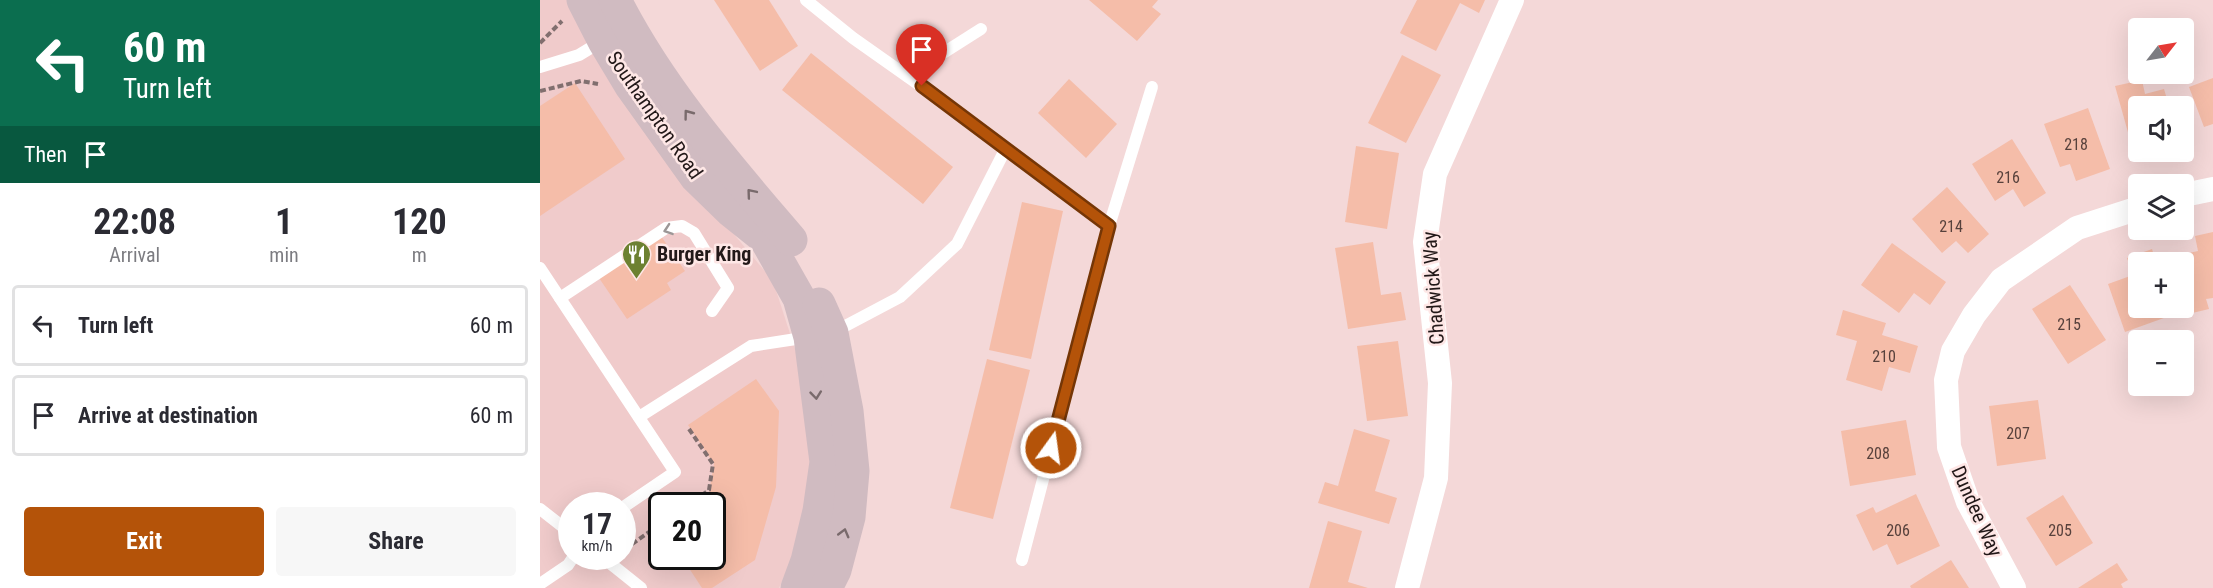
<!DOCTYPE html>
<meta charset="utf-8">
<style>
:root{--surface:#fff;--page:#f7f7f7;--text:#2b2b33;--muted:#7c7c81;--line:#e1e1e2;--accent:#b45309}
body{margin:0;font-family:"Roboto Condensed",sans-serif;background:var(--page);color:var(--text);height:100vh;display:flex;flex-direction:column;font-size:22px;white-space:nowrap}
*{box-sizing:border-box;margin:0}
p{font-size:20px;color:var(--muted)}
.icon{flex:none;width:33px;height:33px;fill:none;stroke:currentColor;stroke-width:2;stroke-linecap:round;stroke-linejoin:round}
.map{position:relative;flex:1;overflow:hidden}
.side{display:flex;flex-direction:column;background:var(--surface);width:540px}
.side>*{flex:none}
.banner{background:#0b6e4f;color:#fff;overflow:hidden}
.needle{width:39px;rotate:59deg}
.controls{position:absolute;left:1588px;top:18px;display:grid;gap:12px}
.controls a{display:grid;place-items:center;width:66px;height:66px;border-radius:6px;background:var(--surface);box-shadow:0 6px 24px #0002;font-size:30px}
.speed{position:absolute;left:18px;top:492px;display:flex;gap:12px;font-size:30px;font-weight:700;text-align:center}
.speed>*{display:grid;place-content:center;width:78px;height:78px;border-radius:50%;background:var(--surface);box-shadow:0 6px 24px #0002;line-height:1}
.speed small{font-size:15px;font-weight:400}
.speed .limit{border:3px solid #111;border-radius:9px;background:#fff;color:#111}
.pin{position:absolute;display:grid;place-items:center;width:51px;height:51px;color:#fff;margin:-62px -26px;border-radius:50% 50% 50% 0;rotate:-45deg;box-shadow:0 0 6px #0007}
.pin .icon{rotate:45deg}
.me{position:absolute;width:66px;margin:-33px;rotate:14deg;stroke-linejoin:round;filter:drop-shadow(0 0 4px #0008)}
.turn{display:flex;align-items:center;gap:21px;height:126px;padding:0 24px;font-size:27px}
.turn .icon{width:78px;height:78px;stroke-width:2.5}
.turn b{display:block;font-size:42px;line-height:51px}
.then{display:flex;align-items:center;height:57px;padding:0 24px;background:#0003;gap:12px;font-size:22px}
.eta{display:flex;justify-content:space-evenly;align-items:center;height:102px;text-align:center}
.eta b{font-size:36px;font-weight:700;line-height:42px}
.action{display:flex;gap:12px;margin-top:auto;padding:12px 24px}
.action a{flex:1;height:69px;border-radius:6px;background:var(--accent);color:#fff;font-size:24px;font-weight:700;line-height:69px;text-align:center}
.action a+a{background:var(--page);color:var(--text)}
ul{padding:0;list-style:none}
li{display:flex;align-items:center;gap:18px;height:81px;margin:0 12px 9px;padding:0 12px;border:3px solid var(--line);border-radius:6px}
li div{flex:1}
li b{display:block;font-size:22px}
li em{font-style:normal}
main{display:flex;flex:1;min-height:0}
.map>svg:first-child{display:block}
.built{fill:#f0cbcb;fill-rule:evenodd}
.building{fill:#f5bda9}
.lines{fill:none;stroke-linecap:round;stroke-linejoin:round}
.path{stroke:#816f6f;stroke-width:4;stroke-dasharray:6 3;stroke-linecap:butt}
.lane{stroke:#fff;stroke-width:12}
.street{stroke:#fff;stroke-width:24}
.secondary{stroke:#d0bbc1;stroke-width:33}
.oneway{stroke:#796a6c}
.oneway2{stroke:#9c9797}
.route-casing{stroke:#753606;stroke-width:15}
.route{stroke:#b45309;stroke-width:10}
.labels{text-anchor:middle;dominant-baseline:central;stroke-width:5;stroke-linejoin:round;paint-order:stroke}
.number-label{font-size:16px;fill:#57413c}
.street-label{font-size:20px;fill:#221818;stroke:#fee7e6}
.poi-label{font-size:20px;font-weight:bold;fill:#221818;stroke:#fee7e6;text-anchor:start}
</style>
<main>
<section class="side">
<div class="banner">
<div class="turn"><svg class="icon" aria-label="left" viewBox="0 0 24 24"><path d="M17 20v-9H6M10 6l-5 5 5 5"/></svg><div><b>60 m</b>Turn left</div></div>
<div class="then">Then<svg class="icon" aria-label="arrive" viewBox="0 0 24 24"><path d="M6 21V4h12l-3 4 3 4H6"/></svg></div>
</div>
<div class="eta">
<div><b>22:08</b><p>Arrival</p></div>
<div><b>1</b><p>min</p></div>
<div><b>120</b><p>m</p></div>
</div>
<ul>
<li><svg class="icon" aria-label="left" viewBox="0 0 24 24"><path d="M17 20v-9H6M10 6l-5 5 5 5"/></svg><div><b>Turn left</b></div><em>60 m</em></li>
<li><svg class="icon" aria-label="arrive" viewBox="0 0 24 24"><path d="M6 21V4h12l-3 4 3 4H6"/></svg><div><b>Arrive at destination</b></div><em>60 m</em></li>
</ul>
<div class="action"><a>Exit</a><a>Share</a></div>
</section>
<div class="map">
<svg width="1673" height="588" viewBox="0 0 1673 588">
<rect width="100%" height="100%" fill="#f4d8d8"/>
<path class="built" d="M0 0H31L157 190 233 281 263 374 272 449 265 530 239 588H0ZM32 506H82V556H32ZM122 506H172V556H122Z"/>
<g class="building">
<path d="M174 0H229L258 46 220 71Z"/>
<path d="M549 0H618L612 7 621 14 597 41Z"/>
<path d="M877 0H945L939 13 920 3 896 51 860 33Z"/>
<path d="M271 53 413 167 383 204 242 90Z"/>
<path d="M862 55 901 75 866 143 828 123Z"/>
<path d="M1673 78V124L1664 127 1649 87Z"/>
<path d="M529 79 577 124 546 158 498 113Z"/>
<path d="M1602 80 1605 94 1624 89 1629 106H1599V141L1591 143 1575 86Z"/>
<path d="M35 83 85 159 0 216V106Z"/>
<path d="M1548 108 1570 169 1536 181 1530 164 1520 167 1504 124Z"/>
<path d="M1472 139 1506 193 1484 207 1473 189 1455 201 1432 164Z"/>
<path d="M816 146 859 153 847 229 805 222Z"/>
<path d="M1407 187 1449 234 1428 253 1416 241 1402 253 1372 219Z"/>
<path d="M482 202 523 211 491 359 449 350Z"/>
<path d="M1673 232V298L1666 299 1669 309 1648 314 1644 298V262H1636L1635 256 1658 251 1655 236Z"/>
<path d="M121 236 145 271 127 283 131 290 87 319 59 278Z"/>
<path d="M833 242 841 295 861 292 866 320 808 329 795 248Z"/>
<path d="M1352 243 1406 282 1390 305 1374 293 1359 313 1321 285Z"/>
<path d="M1612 249 1616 262H1599V308H1633L1635 314 1585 332 1568 284 1593 275 1587 258Z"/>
<path d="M1530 285 1566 340 1528 364 1492 309Z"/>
<path d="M1303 310 1346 323 1342 335 1378 346 1370 373 1349 367 1342 391 1306 380 1317 341 1296 335Z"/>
<path d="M858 341 868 416 827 421 817 346Z"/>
<path d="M447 359 490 370 453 519 410 508Z"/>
<path d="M216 379 239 411 236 487 215 560 172 588H162L141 556H172V506H148L169 492 174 464 148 425Z"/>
<path d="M1498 400 1506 459 1457 466 1449 406Z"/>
<path d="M1366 420 1376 475 1310 486 1301 431Z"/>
<path d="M814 429 850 440 835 491 857 498 849 524 778 503 785 482 798 486Z"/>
<path d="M1376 494 1400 546 1357 565 1347 544 1333 551 1316 515 1333 507 1336 513Z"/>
<path d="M1523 495 1553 543 1516 566 1486 518Z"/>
<path d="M788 521 822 531 808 582 828 588H769Z"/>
<path d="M1411 560 1429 588H1371L1370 586Z"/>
<path d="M1577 563 1588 580 1581 584 1583 588H1538Z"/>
</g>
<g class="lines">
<g class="path">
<path d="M0 43 22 21"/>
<path d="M0 91 41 81 58 84"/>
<path d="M147 506 169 490 173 464 149 429"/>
<path d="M92 544 122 523"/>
</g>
<g class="lane">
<path d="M266 0 313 38 432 122 569 226 482 560"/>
<path d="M0 67 39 55 62 41"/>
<path d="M367 76 441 29"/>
<path d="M569 226 612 87"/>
<path d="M0 268 135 472 82 508"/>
<path d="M20 298 126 228 142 226 154 233 188 288 172 311"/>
<path d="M292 333 360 297 417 244 466 148"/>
<path d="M99 417 211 346 269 337"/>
<path d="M0 509 32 534"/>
<path d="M61 556 101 588"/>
<path d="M0 584 28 565 34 556"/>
</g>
<g class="street">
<path d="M1644 195 1673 189"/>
<path d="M867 588 896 478 900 383 885 242 895 174 972 0"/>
<path d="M1474 588 1428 502 1409 447 1406 380 1413 351 1434 315 1461 280 1537 228 1599 208"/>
</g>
<g class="secondary">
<path d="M43 0 64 41 91 86 156 177 190 210 225 238 259 298 270 337 286 462 279 511 267 561 257 588"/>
<path d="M75 0C120 89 187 165 251 240"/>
<path d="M279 304 292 333 307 411 313 471 309 517 295 570 286 588"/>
</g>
</g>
<defs><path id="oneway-chevron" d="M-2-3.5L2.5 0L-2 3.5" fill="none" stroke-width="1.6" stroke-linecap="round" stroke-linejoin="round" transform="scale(1.5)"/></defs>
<g class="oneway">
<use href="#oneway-chevron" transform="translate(148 114) rotate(-127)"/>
<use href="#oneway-chevron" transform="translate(211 193) rotate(-130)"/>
<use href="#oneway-chevron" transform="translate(276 395) rotate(84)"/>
<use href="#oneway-chevron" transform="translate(304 533) rotate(-75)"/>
</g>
<use class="oneway2" href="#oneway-chevron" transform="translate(128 230) rotate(161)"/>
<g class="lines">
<defs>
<path id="route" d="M382 86 569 226 511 448"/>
</defs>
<use href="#route" class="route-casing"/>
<use href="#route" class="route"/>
</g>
<defs>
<symbol id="restaurant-pin" viewBox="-11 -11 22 30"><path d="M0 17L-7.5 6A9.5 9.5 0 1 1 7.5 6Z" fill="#6d8131" stroke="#fee7e6"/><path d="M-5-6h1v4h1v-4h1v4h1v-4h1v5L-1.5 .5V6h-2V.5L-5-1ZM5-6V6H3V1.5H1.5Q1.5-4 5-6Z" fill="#fff"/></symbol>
</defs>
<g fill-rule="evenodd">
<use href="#restaurant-pin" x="80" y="238" width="33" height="45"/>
</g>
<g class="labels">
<g class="number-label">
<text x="1536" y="144">218</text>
<text x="1468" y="177">216</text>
<text x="1411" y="226">214</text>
<text x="1529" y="324">215</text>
<text x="1344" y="356">210</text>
<text x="1478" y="433">207</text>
<text x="1338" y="453">208</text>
<text x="1358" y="530">206</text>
<text x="1520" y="530">205</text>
</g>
<g class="street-label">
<text transform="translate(115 115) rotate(55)">Southampton Road</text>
<text transform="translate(893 288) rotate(-94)">Chadwick Way</text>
<text transform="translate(1437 511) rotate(66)">Dundee Way</text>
</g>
<g class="poi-label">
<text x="117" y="254">Burger King</text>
</g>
</g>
</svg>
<div class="controls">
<a><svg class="needle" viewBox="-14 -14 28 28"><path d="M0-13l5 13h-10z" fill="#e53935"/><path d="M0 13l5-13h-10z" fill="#7c7c81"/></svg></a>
<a><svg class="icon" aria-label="sound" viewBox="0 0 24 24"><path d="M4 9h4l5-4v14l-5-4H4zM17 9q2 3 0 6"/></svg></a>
<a><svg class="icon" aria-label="layers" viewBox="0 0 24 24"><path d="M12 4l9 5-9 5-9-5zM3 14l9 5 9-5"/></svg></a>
<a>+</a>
<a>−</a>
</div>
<div class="speed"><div>17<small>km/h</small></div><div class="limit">20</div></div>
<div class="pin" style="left:382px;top:86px;background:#d93025"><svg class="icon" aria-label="arrive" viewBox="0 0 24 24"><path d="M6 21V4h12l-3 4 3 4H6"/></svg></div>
<svg class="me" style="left:511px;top:448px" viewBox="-20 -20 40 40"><circle r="17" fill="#b45309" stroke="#fff" stroke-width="3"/><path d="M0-11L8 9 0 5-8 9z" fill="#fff"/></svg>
</div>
</main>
